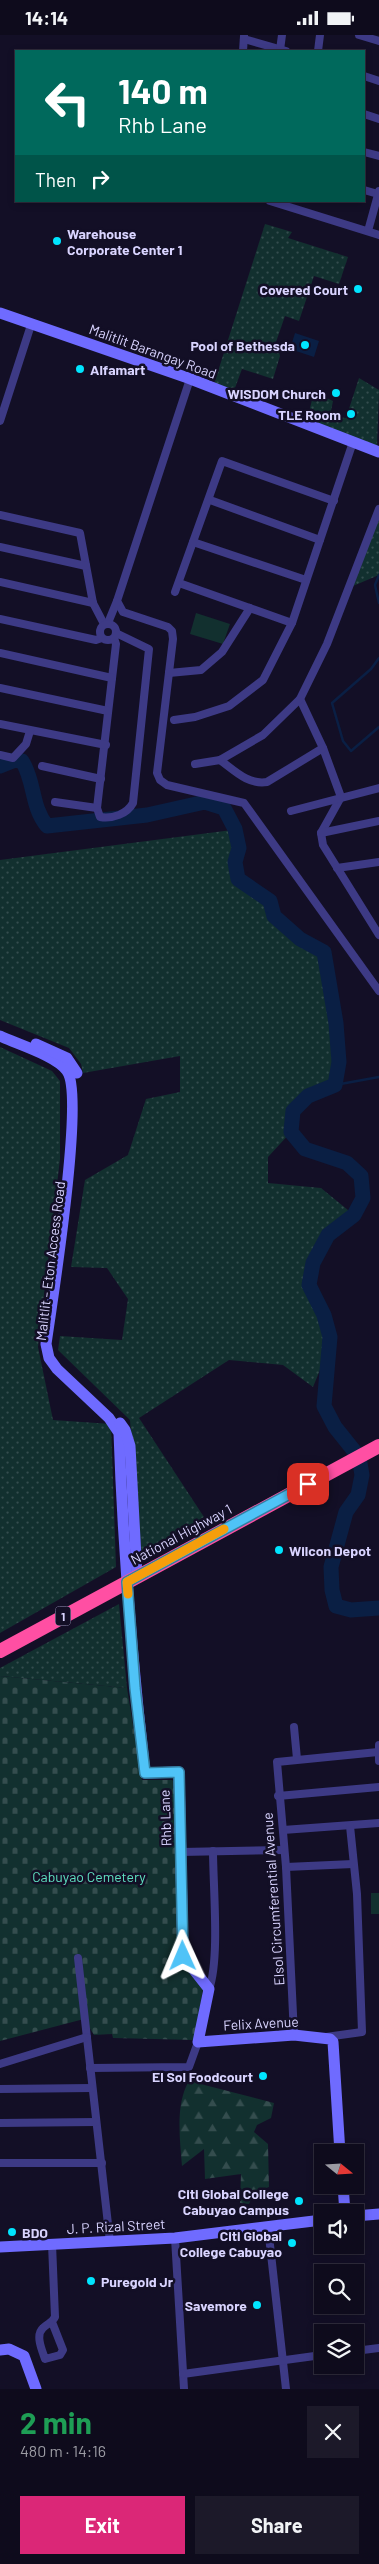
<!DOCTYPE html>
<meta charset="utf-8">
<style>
:root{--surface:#0e0b1c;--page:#1c1929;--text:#f1f3f6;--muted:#9b9ba3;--line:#2e2b3b;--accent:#db2777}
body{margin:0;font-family:Barlow,sans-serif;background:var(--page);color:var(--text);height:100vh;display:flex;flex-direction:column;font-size:19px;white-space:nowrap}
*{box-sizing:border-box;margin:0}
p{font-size:16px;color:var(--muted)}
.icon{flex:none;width:28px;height:28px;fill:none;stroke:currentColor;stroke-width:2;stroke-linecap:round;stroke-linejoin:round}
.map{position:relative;height:2354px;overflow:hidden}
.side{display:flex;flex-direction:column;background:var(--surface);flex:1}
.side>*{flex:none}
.banner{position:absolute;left:15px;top:15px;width:350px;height:152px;border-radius:0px;box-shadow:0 2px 8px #0003,0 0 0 1px var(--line);background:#00695c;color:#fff;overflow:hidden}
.needle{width:32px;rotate:108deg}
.controls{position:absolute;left:314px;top:2109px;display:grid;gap:10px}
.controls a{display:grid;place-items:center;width:50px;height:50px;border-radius:0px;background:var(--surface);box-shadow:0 2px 8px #0003,0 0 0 1px var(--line);font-size:25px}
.pin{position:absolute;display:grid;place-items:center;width:42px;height:42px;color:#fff;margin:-21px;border-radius:10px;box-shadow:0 2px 8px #0006}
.me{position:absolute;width:55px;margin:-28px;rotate:359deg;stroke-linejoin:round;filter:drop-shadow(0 0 4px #0008)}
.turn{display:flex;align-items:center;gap:18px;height:105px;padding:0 20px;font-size:22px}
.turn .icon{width:65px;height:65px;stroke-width:2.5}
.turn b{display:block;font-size:35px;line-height:42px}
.then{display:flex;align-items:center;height:48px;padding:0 20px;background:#0003;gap:10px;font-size:19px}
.round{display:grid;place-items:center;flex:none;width:52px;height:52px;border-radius:0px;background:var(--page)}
.headline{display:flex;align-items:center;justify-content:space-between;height:85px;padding:0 20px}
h1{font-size:30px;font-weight:700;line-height:38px;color:#1e9e55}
.action{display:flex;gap:10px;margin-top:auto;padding:10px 20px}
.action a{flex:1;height:58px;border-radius:0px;background:var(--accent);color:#fff;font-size:20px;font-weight:700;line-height:58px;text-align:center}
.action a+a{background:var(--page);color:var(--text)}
.status{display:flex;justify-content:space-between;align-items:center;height:35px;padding:0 25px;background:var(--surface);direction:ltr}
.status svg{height:14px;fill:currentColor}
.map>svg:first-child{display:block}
.grass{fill:url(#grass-dots)}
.forest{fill:url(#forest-firs)}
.cemetery{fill:url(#cemetery-stones)}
.pitch{fill:#12302f}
.water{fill:#0a1f44}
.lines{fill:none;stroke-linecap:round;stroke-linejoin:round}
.stream{stroke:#0a1f44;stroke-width:2.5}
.river{stroke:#0a1f44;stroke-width:15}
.street{stroke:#3d3a85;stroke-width:8}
.secondary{stroke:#6f6bff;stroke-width:11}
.highway{stroke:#ff4fa3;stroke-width:14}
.route-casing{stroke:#337fa1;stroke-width:12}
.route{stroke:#4fc3f7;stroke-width:9}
.slow{stroke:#f59e0b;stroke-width:9}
.poi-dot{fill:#00e5ff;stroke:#130f26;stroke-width:2}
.labels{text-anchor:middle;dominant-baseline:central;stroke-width:5;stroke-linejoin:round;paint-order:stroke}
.shield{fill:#130f26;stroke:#9e99be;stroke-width:1}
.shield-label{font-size:12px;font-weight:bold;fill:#d9d4ff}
.poi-label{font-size:14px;font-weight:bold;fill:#d9d4ff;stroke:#130f26;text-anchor:end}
.street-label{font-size:14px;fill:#d9d4ff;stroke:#130f26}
.park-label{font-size:14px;fill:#5fe0c0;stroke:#130f26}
</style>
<div class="status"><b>14:14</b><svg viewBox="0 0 49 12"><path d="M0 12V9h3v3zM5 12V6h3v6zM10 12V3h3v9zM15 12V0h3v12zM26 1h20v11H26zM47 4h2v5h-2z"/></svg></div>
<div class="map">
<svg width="379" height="2354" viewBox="0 0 379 2354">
<defs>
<pattern id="grass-dots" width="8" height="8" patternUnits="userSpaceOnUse" patternTransform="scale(1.25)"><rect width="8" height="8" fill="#12302f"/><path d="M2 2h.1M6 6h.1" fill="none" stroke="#344d4e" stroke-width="1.8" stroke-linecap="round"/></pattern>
<pattern id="forest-firs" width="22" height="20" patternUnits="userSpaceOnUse" patternTransform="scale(1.25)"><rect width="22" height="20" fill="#12302f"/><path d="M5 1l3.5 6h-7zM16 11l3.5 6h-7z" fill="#344d4e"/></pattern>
<pattern id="cemetery-stones" width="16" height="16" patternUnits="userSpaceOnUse" patternTransform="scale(1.25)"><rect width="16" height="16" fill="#12302f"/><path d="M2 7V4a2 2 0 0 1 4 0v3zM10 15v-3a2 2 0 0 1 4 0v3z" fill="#344d4e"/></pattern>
</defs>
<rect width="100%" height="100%" fill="#130f26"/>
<g class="grass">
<path d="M265 189 292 197 288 203 348 222 339 249 314 241 299 286 285 281 276 307 280 321 273 344 242 334 232 361 213 352Z"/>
<path d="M359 343 379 355 377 412 307 385 314 357 333 366 330 381 346 383Z"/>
<path d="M379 481V540L353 551Z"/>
<path d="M232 795 239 813 235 827 238 844 270 866 274 881 300 904 324 917 336 988 339 1027 335 1050 308 1061 293 1076 291 1097 268 1122V1148L321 1153 354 1180 328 1200 314 1228 309 1250 324 1280 330 1302 327 1318 313 1352 283 1330 229 1325 139 1383 204 1482 141 1519 130 1385 58 1315 60 1301 122 1305 128 1264 107 1233 71 1232 85 1145 128 1120 146 1064 180 1057V1021L83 1038 81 1029 69 1013 0 985V825Z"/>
<path d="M0 1012 52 1036 60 1046V1124L38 1312 53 1385 111 1389 116 1532 0 1598Z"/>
<path d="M119 1569 127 1653 0 1641V1633Z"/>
</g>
<path class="forest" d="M189 2046 274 2068 271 2083 257 2090 254 2097 268 2109 269 2152 254 2157 249 2169 240 2168 241 2139 205 2144 204 2114 182 2131C180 2105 175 2069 189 2046Z"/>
<path class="cemetery" d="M0 1641 127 1653 142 1745H172L175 1747 180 1926 203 1954 194 2005 113 2003 112 1999 94 2000 84 1984 0 2006Z"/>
<g class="pitch">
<path d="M196 578 230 589 223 609 190 599Z"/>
<rect x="371" y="1858" width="8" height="21"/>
</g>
<path class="water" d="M295 298 319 306 314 322 290 314Z"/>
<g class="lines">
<g class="stream">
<path d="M379 540 375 550 379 568"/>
<path d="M379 623 371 634 332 668 343 706 351 716 379 692"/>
<path d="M335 1050 379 1042"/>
</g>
<path class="river" d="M0 731 15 725 22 726C35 746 31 772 47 791L147 780 205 767 224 773 235 794 239 813 235 827 238 844 270 866 274 881 300 904 324 917 336 988 339 1027 335 1050 308 1061 293 1076 291 1097 305 1114 347 1128 361 1141 363 1163 354 1180 328 1200 313 1228 309 1250 324 1280 330 1302 324 1371 335 1392 359 1422 362 1440 358 1460 346 1477 331 1532 332 1555 336 1571 351 1575 379 1573"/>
<g class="street">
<path d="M359 0 379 6"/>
<path d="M244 4 286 16"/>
<path d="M280 15 282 0"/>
<path d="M243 16 244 1"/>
<path d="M318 16 320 0"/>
<path d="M364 41 379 46"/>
<path d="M364 79 379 84"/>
<path d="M364 117 379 121"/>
<path d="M364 155 378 159"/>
<path d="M270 166 379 200"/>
<path d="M368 196 379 156"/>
<path d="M190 344 117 566 123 577 168 592 172 596 173 604 157 738 160 745 167 750 244 768 379 956"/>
<path d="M0 386 31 290"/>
<path d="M210 465 320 505"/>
<path d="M0 480 80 498 93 568 104 589"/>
<path d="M193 507 306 545"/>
<path d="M0 512 86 531"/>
<path d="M0 547 93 568"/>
<path d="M179 548 292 588"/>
<path d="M175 557 222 426 334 466"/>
<path d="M0 584 96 605 102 603"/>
<path d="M108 588 117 566"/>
<circle cx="108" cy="597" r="8"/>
<path d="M114 603 116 609 97 773 100 782C113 784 127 779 133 768L149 614 116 598"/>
<path d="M0 618 112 643"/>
<path d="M169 638 201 635 222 617 250 573"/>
<path d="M0 653 108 676"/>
<path d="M300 664 323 713 341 762 321 798 323 810 379 900"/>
<path d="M174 685 195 682 229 671 263 645 292 588 353 407"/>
<path d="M0 689 106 710"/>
<path d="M0 720 13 723 26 709 30 696"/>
<path d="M220 725C235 736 248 750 267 747L323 713"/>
<path d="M195 729 220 725 263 700 300 664 327 609 379 474"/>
<path d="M42 731 101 744"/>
<path d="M55 767 97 773"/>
<path d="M291 776 379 753"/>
<path d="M321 798 379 786"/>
<path d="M337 833 379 827"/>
<path d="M294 1692 297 1724"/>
<path d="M379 1710V1726"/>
<path d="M278 1761 379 1752"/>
<path d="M283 1795 379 1788"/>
<path d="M181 1817 284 1815"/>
<path d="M286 1832 353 1829"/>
<path d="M78 1923 110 2207"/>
<path d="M209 1954C220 1924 213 1851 213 1816"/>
<path d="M294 2000 286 1832 277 1727 378 1717"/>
<path d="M326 2002 362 1997 357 1859 350 1791"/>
<path d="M0 2029 87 2002"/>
<path d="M90 2033 189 2032 198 2007"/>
<path d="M0 2054 92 2053"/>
<path d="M0 2088 96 2087"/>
<path d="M0 2128H102"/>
<path d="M268 2192 286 2354"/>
<path d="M175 2203 184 2354"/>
<path d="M52 2209 55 2282C52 2288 48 2288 43 2293 35 2300 42 2315 45 2324L60 2320 63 2315 52 2287"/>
<path d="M355 2316 379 2313"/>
<path d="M183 2339 322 2320"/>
</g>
<g class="secondary">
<path d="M0 278 188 343 379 417"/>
<path d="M0 1001C17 1009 57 1021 67 1036 85 1061 52 1267 46 1309L49 1323 57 1334 109 1383 119 1398C123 1512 132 1625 145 1738L179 1737 183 1921 209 1954 198 2007 294 2000 330 2004 333 2007 340 2118"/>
<path d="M36 1009 67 1023 77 1038"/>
<path d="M120 1388 125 1395 130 1411 137 1541"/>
<path d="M343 2150 345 2178"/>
<path d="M355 2181 379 2179"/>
<path d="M0 2212 175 2203 322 2185"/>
<path d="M0 2315 9 2314 24 2321 36 2354"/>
</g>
<path class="highway" d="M0 1616 379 1411"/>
</g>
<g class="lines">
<defs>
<path id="route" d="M183 1921 179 1737 145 1738 135 1653 127 1547 308 1449"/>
</defs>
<use href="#route" class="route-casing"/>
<use href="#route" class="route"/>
<path class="slow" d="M128 1559 127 1547 224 1494"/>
</g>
<g class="poi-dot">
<circle cx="57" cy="206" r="5"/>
<circle cx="358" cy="254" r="5"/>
<circle cx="305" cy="310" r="5"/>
<circle cx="80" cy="334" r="5"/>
<circle cx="336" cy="358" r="5"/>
<circle cx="351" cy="379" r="5"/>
<circle cx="279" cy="1515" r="5"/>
<circle cx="263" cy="2041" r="5"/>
<circle cx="299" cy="2166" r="5"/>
<circle cx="12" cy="2197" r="5"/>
<circle cx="292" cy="2208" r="5"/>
<circle cx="91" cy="2246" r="5"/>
<circle cx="257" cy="2270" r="5"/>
</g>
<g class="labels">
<rect class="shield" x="55.5" y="1571.5" width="15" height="19" rx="4"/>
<g class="shield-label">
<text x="63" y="1581">1</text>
</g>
<g class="poi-label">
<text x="67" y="198" text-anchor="start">Warehouse<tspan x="67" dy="16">Corporate Center 1</tspan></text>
<text x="348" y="254">Covered Court</text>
<text x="295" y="310">Pool of Bethesda</text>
<text x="90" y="334" text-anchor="start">Alfamart</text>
<text x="326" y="358">WISDOM Church</text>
<text x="341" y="379">TLE Room</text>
<text x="289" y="1515" text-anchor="start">Wilcon Depot</text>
<text x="253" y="2041">El Sol Foodcourt</text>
<text x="289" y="2158">Citi Global College<tspan x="289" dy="16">Cabuyao Campus</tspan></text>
<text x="22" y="2197" text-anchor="start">BDO</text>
<text x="282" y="2200">Citi Global<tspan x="282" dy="16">College Cabuyao</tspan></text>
<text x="101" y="2246" text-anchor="start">Puregold Jr</text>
<text x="247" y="2270">Savemore</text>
</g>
<g class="street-label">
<text transform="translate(153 316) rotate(20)">Malitlit Barangay Road</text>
<text transform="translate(50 1226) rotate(-83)">Malitlit - Eton Access Road</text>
<text transform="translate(181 1499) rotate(-28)">National Highway 1</text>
<text transform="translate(165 1783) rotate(-92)">Rhb Lane</text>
<text transform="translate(273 1864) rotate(-94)">Elsol Circumferential Avenue</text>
<text transform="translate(261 1988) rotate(-3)">Felix Avenue</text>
<text transform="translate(116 2191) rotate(-3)">J. P. Rizal Street</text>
</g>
<g class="park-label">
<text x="89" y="1841">Cabuyao Cemetery</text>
</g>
</g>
</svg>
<div class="controls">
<a><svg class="needle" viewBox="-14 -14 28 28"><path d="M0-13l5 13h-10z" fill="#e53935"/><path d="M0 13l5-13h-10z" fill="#9b9ba3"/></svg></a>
<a><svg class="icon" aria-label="sound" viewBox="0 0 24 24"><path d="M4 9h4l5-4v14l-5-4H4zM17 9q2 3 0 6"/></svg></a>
<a><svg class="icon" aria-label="search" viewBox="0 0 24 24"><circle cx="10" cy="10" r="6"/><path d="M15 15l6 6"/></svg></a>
<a><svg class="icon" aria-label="layers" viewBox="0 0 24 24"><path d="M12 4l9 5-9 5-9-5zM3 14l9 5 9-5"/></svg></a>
</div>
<div class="pin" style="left:308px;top:1449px;background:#d93025"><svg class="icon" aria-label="arrive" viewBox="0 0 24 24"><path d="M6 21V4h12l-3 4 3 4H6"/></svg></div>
<svg class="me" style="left:183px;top:1921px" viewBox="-20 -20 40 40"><path d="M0-17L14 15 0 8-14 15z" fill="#4fc3f7" stroke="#fff" stroke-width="4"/></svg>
<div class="banner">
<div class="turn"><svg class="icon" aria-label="left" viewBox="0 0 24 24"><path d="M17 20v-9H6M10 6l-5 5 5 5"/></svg><div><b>140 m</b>Rhb Lane</div></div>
<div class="then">Then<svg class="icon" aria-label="right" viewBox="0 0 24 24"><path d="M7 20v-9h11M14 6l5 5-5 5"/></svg></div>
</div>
</div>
<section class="side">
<div class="headline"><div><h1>2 min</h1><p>480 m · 14:16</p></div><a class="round"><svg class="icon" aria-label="close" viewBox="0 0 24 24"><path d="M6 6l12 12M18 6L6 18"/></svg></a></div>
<div class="action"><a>Exit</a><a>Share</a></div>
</section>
